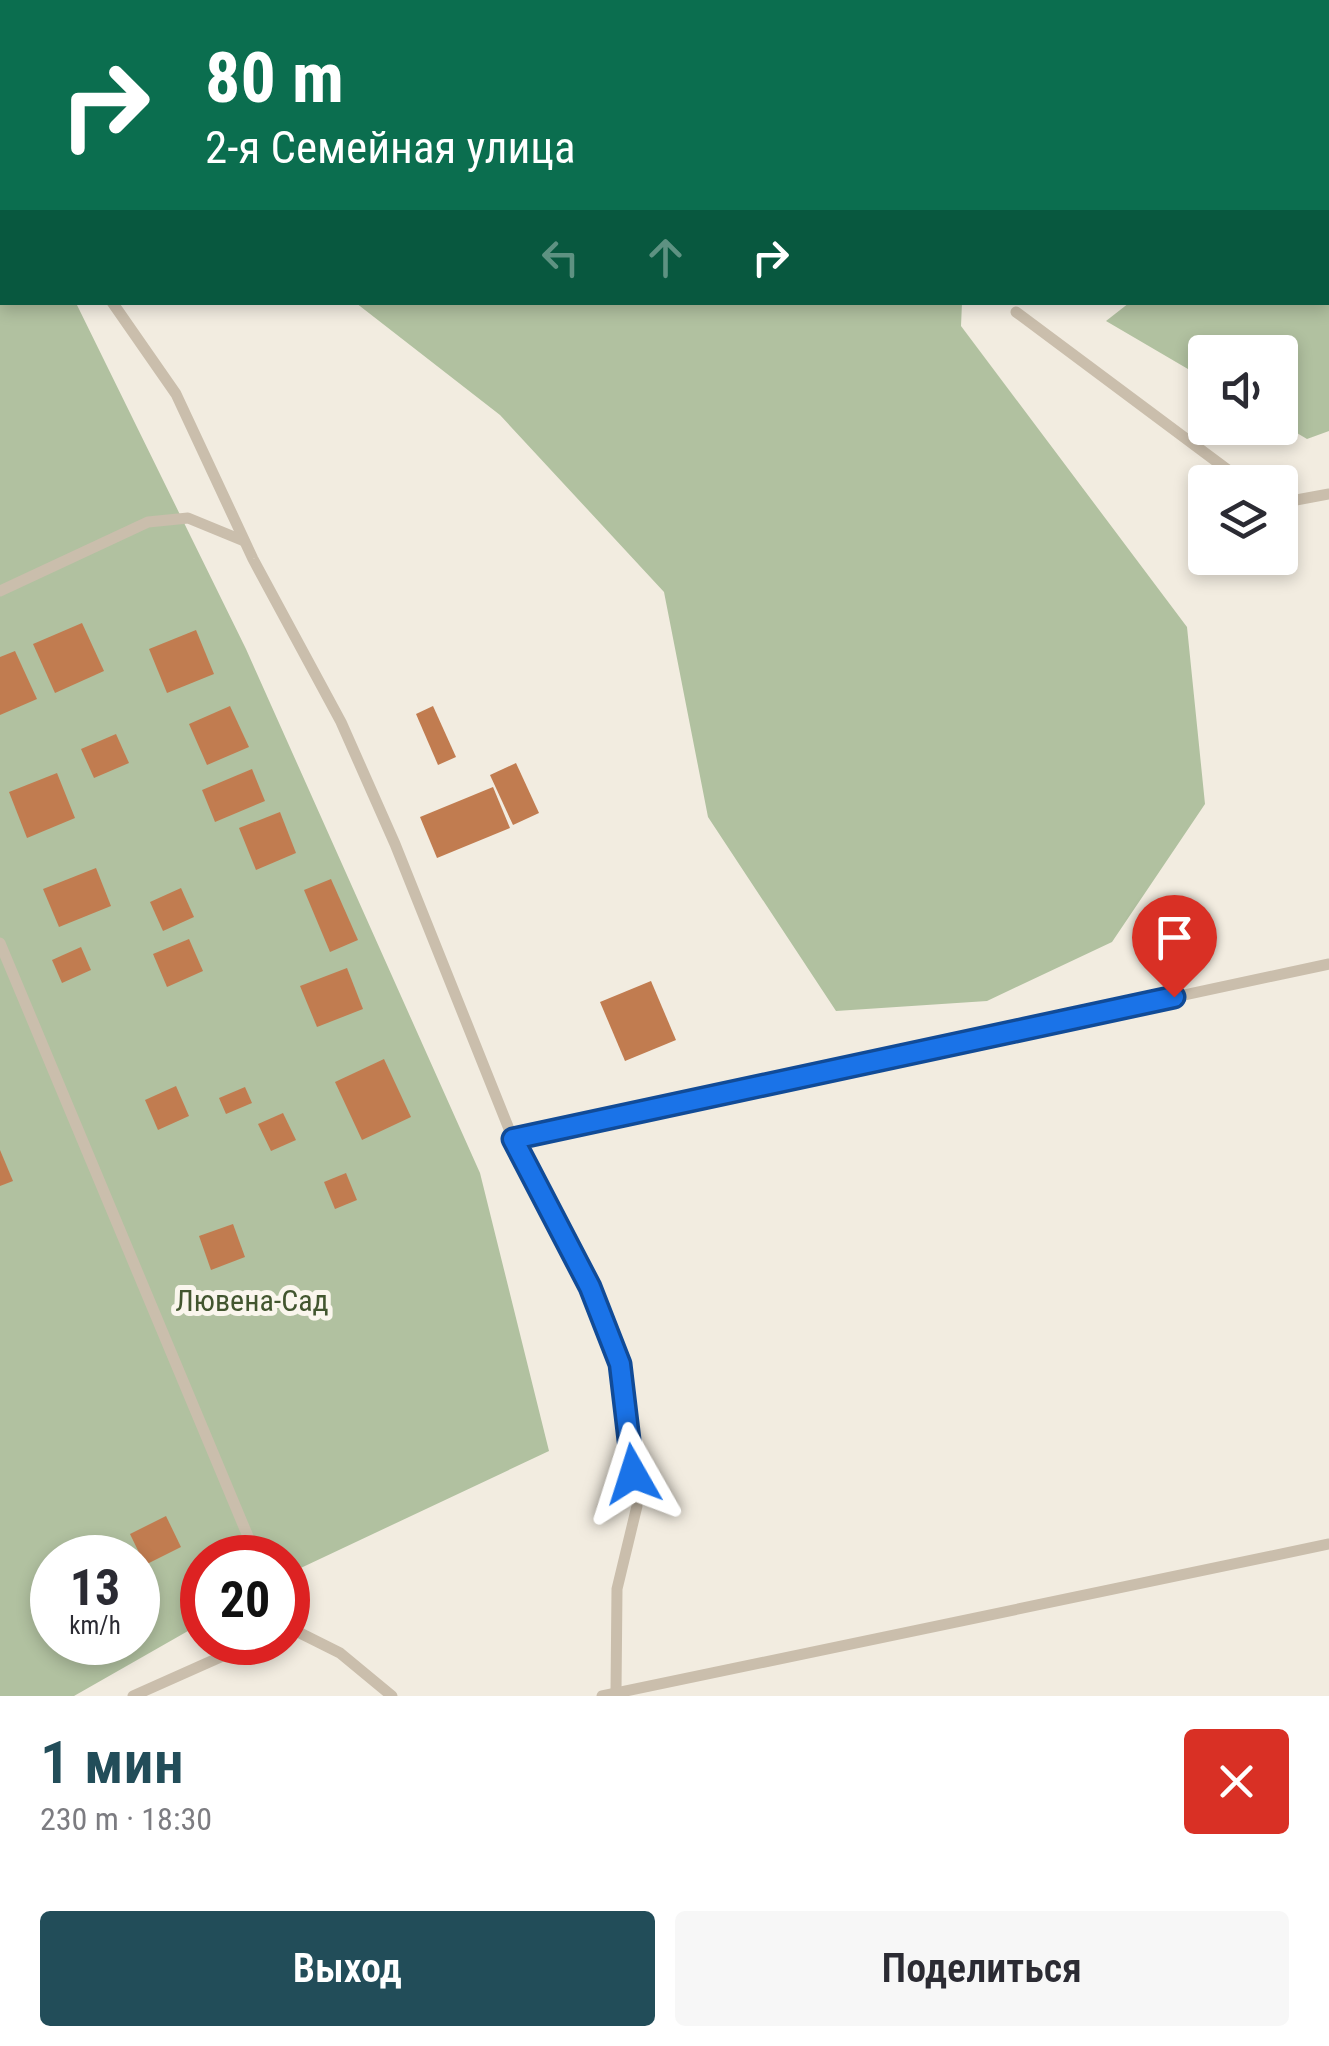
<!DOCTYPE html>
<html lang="ru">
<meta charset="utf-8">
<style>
:root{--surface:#fff;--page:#f7f7f7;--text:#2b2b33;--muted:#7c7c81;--accent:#224d59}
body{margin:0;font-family:"Roboto Condensed",sans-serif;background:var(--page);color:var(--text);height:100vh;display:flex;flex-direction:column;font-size:38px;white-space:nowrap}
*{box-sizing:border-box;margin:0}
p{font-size:32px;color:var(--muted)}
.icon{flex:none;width:55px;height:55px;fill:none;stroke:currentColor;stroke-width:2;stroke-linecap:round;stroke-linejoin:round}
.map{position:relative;height:1696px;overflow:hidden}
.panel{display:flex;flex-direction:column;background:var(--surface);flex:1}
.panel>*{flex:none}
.banner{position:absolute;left:0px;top:0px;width:1330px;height:305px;box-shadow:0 5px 15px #0003;background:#0b6e4f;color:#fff;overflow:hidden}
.tools{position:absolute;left:1188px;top:335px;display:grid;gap:20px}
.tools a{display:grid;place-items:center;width:110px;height:110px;border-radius:10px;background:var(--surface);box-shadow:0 5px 15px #0003;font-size:50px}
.speed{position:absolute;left:30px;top:1535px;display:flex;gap:20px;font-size:50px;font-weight:700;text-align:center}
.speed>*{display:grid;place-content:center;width:130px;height:130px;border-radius:50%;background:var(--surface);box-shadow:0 5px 15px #0003;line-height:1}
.speed small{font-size:25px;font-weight:400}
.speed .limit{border:15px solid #d22;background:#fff;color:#111}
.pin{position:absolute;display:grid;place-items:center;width:85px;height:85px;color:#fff;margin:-102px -42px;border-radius:50% 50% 50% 0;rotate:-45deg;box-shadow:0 0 10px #0007}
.pin .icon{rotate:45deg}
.me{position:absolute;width:110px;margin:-55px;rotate:354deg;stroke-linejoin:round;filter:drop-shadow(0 0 8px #0008)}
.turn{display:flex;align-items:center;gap:35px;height:210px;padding:0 40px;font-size:45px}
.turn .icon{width:130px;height:130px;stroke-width:2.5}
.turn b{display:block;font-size:70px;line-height:85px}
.lanes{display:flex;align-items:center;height:95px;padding:0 40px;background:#0003;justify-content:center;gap:50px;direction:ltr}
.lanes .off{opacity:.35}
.round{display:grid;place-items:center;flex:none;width:105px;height:105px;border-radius:10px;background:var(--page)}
.overview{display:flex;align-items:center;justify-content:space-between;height:170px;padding:0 40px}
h1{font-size:60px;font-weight:600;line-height:75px;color:var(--accent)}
.button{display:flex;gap:20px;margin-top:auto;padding:20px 40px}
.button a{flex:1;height:115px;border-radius:10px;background:var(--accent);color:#fff;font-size:40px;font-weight:600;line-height:115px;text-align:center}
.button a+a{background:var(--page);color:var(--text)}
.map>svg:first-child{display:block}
.green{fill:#b1c1a0;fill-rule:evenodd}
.building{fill:#c17c50}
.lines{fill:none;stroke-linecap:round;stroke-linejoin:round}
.lane{stroke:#cabeac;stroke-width:11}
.route-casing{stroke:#114b97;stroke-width:25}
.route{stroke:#1a73e8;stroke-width:18}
.labels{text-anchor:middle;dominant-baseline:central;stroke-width:10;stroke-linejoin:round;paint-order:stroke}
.park-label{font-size:30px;fill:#42562f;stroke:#faf6ed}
</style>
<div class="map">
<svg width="1329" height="1696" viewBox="0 0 1329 1696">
<rect width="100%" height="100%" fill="#f2ece0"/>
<g class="green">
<path d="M38 0H1060L40 2Z"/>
<path d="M1329 143V431L1307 439 1280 423V352H1205V379L1106 321 1129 303 1328 302Z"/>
<path d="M0 154 2 302 76 303 246 649 480 1173 549 1451 288 1574V1558H202V1623L74 1696H0ZM52 1558H138V1642H52Z"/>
<path d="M356 303H962L961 326 1187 627 1205 804 1112 942 987 1001 836 1011 708 817 664 592 500 415Z"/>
</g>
<g class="building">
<path d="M82 623 104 671 55 693 33 644Z"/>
<path d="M196 630 214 674 167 693 149 649Z"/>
<path d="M15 651 37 699 0 715V657Z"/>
<path d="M230 706 249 747 207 765 189 724Z"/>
<path d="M433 706 456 757 438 765 416 714Z"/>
<path d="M116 734 129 763 94 778 81 749Z"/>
<path d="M516 763 539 813 513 825 490 775Z"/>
<path d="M252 769 265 801 215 822 202 790Z"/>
<path d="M57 773 75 818 27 838 9 792Z"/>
<path d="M493 787 510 828 437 858 420 817Z"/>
<path d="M280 812 296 853 256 870 239 828Z"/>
<path d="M96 868 111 906 59 927 43 889Z"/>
<path d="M331 879 358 940 330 952 304 890Z"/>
<path d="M181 888 194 917 163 931 150 902Z"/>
<path d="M189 939 203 971 167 987 153 954Z"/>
<path d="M81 947 91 970 62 983 52 960Z"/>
<path d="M347 968 363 1009 317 1027 300 986Z"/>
<path d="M651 981 676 1040 625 1061 600 1002Z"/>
<path d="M384 1059 411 1117 362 1140 335 1082Z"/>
<path d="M176 1086 189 1116 158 1130 145 1100Z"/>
<path d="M245 1087 252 1103 226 1114 219 1098Z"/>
<path d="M283 1113 296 1140 271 1151 258 1124Z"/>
<path d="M0 1150 13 1181 0 1186Z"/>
<path d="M346 1173 357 1200 335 1209 324 1182Z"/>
<path d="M233 1224 245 1257 211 1270 199 1236Z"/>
<path d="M166 1516 181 1547 145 1565 130 1534Z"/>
</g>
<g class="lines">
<g class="lane">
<path d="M0 97 2 102"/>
<path d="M112 302 176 394 253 559 341 722 395 844 513 1139 590 1287 621 1364 637 1506 617 1589 616 1691"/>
<path d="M1016 312 1244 482"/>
<path d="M1280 503 1329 494"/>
<path d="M0 591 148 522 188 518 244 541"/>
<path d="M0 943 257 1558"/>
<path d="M513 1139 1329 964"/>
<path d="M288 1627 340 1653 392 1696"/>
<path d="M133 1696 254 1642"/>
<path d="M602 1696 1329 1544"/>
</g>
</g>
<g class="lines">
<defs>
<path id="route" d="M633 1474 620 1364 590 1287 513 1139 1174 997"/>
</defs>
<use href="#route" class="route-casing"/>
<use href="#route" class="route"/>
</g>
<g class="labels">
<g class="park-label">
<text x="252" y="1300">Лювена-Сад</text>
</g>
</g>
</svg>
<div class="tools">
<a><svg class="icon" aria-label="sound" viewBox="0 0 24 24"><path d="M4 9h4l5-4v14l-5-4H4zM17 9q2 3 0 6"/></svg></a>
<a><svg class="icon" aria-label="layers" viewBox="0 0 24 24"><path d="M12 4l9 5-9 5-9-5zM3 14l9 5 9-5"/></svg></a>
</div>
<div class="speed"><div>13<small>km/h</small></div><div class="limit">20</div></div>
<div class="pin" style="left:1174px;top:997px;background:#d93025"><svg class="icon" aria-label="arrive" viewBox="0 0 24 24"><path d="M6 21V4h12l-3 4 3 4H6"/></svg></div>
<svg class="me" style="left:633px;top:1474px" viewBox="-20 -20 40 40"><path d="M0-17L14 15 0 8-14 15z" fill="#1a73e8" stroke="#fff" stroke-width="4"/></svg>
<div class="banner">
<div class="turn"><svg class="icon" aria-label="right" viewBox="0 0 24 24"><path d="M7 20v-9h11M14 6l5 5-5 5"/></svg><div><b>80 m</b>2-я Семейная улица</div></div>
<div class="lanes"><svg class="icon off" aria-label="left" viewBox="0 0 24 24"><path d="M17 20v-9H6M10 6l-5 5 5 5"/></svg><svg class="icon off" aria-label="ahead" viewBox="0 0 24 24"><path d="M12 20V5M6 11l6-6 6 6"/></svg><svg class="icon" aria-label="right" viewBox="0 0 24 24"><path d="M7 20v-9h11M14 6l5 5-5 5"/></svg></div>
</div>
</div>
<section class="panel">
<div class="overview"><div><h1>1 мин</h1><p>230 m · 18:30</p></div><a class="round" style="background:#d93025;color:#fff"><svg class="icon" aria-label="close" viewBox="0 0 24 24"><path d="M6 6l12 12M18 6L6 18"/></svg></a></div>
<div class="button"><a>Выход</a><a>Поделиться</a></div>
</section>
